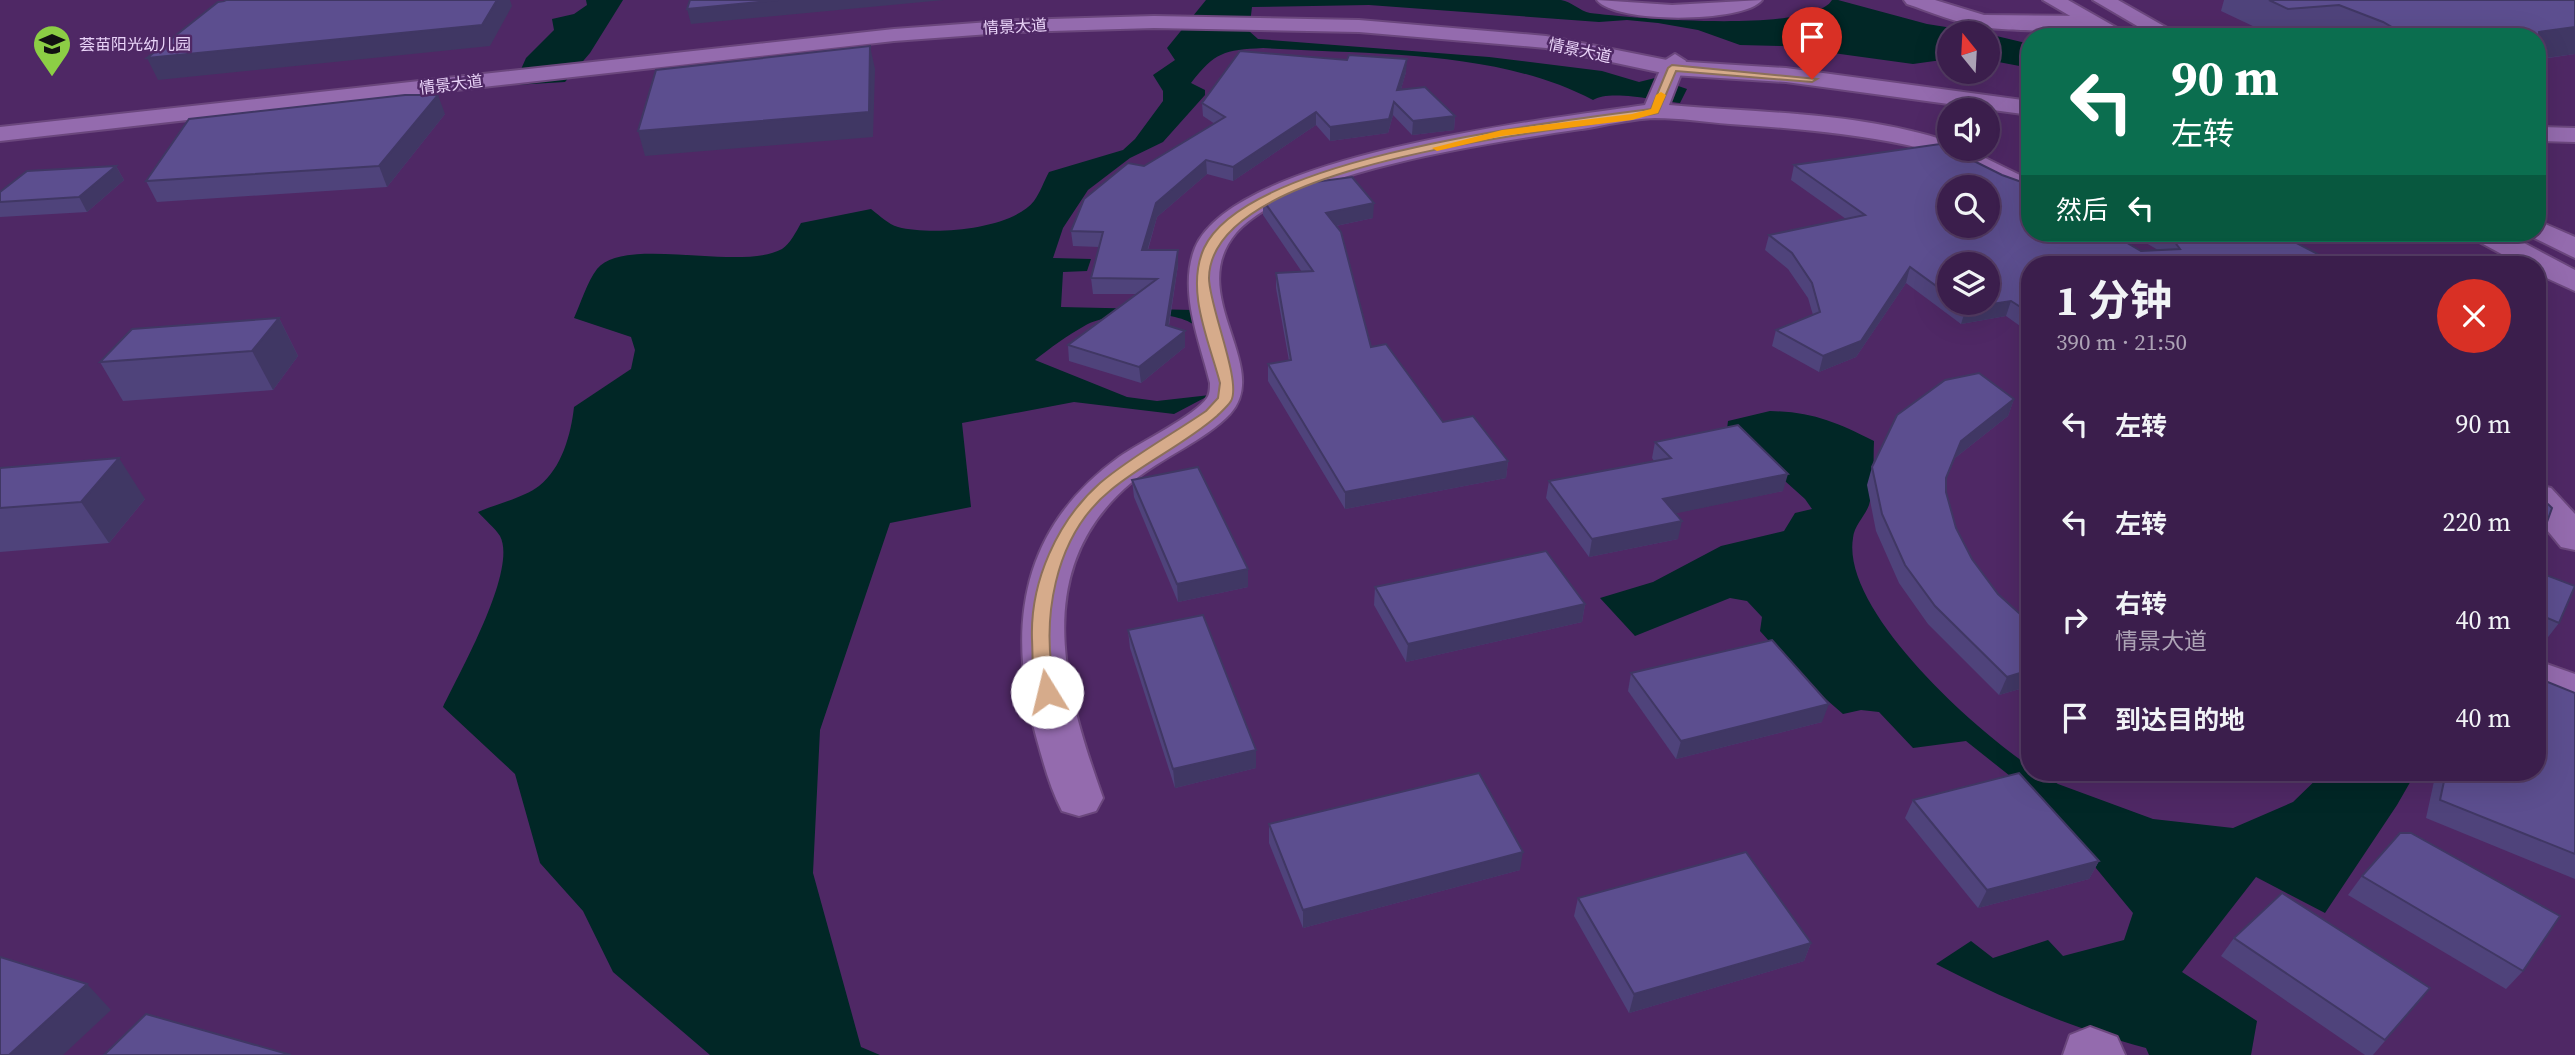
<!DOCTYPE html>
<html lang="zh">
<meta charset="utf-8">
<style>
:root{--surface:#3b1e4c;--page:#422753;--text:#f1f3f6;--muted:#aca2b5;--line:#543c64}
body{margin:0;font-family:"Source Serif 4","Noto Sans SC",serif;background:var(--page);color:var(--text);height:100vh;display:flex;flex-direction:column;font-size:26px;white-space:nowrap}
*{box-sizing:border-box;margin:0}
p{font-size:23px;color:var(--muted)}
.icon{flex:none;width:38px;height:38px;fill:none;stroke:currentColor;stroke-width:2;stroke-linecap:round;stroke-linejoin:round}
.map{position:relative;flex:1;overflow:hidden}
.sheet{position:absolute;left:2021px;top:256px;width:525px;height:525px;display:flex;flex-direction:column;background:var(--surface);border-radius:28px;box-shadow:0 7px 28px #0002,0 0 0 2px var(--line)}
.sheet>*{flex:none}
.hud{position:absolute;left:2021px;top:28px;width:525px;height:214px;border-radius:28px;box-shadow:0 7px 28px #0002,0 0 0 2px var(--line);background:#0b6e4f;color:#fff;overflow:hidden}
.needle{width:46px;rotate:342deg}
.fabs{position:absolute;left:1937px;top:21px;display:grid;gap:14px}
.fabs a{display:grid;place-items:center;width:63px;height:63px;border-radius:50%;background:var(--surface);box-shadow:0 7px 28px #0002,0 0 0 2px var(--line);font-size:35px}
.pin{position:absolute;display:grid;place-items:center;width:60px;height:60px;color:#fff;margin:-72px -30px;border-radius:50% 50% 50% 0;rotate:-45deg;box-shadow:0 0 7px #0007}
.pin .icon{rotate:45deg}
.me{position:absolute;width:77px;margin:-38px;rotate:351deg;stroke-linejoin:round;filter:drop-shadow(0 0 5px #0008)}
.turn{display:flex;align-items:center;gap:24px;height:147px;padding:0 35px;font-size:32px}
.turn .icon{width:91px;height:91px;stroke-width:2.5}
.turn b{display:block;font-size:49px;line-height:60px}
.then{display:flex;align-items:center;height:66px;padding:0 35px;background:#0003;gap:14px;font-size:26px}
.round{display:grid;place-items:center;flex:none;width:74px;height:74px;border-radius:37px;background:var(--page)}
.headline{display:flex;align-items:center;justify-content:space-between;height:119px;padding:0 35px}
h1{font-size:42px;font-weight:700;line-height:52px}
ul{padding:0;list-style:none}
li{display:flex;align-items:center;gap:21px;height:98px;padding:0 35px}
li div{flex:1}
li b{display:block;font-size:26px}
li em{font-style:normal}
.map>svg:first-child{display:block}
.water{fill:#012726}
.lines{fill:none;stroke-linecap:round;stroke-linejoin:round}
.street-casing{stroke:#6b477d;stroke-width:4}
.secondary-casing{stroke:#6b477d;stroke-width:4}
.street{fill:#946bae;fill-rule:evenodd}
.secondary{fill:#946bae;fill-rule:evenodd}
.wall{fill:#4f437b;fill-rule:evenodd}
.shaded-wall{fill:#403764}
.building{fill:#5c4e8f;stroke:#403764;stroke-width:2;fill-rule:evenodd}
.route{fill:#d6ab8b;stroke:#8b6f5a;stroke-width:2}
.slow{fill:#f59e0b}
.labels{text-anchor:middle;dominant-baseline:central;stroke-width:5;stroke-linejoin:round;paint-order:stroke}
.far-street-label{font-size:16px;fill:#ead4f9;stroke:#4f2865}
.far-poi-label{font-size:16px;fill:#ead4f9;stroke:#4f2865;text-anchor:start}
</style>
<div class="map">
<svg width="2575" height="1055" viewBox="0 0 2575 1055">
<rect width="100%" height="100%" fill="#4f2865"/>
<g class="water">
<path d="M586 0H623L590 53 565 82 514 85 526 58 554 30 552 19 574 14 587 5Z"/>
<path d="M1206 0H1561C1572 2 1580 11 1590 13 1629 18 1812 34 1832 0H1838L1927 24 1984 33H1950L1949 59 1913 64 1782 46 1740 45 1698 30 1658 23 1627 20 1599 22 1369 5 1252 7 1249 31 1258 39 1489 57 1602 71 1639 82 1655 78 1687 89 1680 103C1660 101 1609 89 1593 100 1495 49 1371 55 1263 48 1224 50 1215 52 1191 83L1205 90V95L1163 142 1130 158 1088 190 1063 228 1053 258 1091 259 1087 271 1063 272 1061 307 1193 310 1197 327C1176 308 1110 312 1086 325 1068 335 1050 348 1035 360L1127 397 1157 401 1210 395 1174 414 1074 402 962 423 971 507 890 523 820 730 813 873 861 1047 880 1055H710L613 972 583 911 540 863 515 774 443 707C459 673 518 570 500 536 495 528 484 519 478 512 496 504 523 498 539 486 562 468 571 434 574 407L631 369 635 350 631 337 574 318C581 303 587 282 597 269 624 235 740 272 782 249 790 244 796 232 801 223L871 209C880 216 888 224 898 227 932 236 1011 230 1034 201 1040 193 1044 181 1049 172L1123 150 1135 139 1163 101V91L1153 75 1175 60 1167 48Z"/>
<path d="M1988 34 2030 44V68L1988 60Z"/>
<path d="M1770 411C1813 412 1836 422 1874 441 1873 461 1875 486 1869 505 1865 516 1854 526 1853 538 1841 610 1975 730 2030 766V772H2039L2058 784 2153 819 2233 828 2293 802 2324 772H2416L2397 805 2325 913 2256 877 2182 972 2257 1021 2251 1055H2149L2146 1048C2069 1027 2008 1001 1936 964L1971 941 1993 958 2048 940 2063 956 2124 940 2133 913 2039 799 1966 741 1913 748 1879 712 1861 710 1843 714 1805 681 1760 631 1762 617 1747 601 1730 598 1635 636 1600 598 1653 582 1721 546 1784 531 1795 513 1812 509 1805 499 1727 429 1728 421Z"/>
</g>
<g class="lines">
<defs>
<g id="street">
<path d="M1597 0 1672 5 1762 0C1745 23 1615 24 1597 0Z"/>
<path d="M1904 0H1935L1984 15 2094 16 2104 22C2095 35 1999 30 1981 27 1956 23 1931 12 1907 4Z"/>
<path d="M1675 54 1686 61 1669 105C1762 113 1860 112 1950 142V149H1967L2030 180V198C1987 187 1951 155 1907 145 1849 133 1789 128 1730 124 1705 122 1680 118 1655 118 1631 119 1606 125 1582 129 1499 141 1290 171 1236 233 1184 294 1273 367 1230 414 1207 439 1161 458 1132 482 1029 568 1064 689 1103 798L1096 811 1079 816 1062 811C1050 788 1043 761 1036 736 1006 625 1021 528 1119 457 1139 443 1196 415 1207 398 1210 394 1210 388 1210 383 1200 341 1178 291 1195 248 1234 154 1551 119 1645 105L1664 61Z"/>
<path d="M2538 221 2575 237V258L2528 235 2527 233H2538Z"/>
<path d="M2470 233H2505L2575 270V291L2538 274V264H2520L2474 239Z"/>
<path d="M2538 485 2551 488 2575 514V550L2561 547 2538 519Z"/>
<path d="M2538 661 2575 674V707L2538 693Z"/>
<path d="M2090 1027 2117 1037 2125 1055H2063L2070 1035Z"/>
</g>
<g id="secondary">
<path d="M2043 0H2068L2133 37H2106Z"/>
<path d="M2093 0H2118L2183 37H2156Z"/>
<path d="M1154 16 1359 20 1546 36 1672 61 1786 68 2030 101V115L1786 82 1672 75 1546 48 1359 32 1154 28 1017 32 894 41 0 141V127L894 29 1017 20Z"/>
<path d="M2538 127 2575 128V142L2538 141Z"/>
</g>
</defs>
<use href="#street" class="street-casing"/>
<use href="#secondary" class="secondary-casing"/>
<use href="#street" class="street"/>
<use href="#secondary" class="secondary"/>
</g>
<g class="wall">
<path d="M2224 0H2575V54L2542 59 2543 76 2538 85V37H2335L2326 33 2276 37 2221 11Z"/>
<path d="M1406 72 1401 89 1455 116 1454 130 1412 135 1393 115 1388 133 1330 141 1316 125 1233 181 1207 174 1157 217 1148 250 1178 265 1169 326 1185 331V347L1141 383 1069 361 1068 345 1136 294H1093L1091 278 1099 247 1073 246 1071 231 1144 166 1215 124 1203 116 1202 103Z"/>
<path d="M445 114 387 187 157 202 146 181Z"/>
<path d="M2030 161V178L2025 175Z"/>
<path d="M1794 165 2141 251 2158 250 2129 233H2277L2337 264H2030V333L2006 316 1961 324 1906 283 1856 357 1819 372 1772 346 1776 330 1813 315 1808 298 1788 269 1765 250 1769 235 1846 219 1791 180ZM1950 264 1988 303H1950Z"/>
<path d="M116 166 124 180 87 212 0 217V192Z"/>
<path d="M1263 200 1373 218 1336 226 1371 347 1443 422 1508 461 1506 478 1345 509 1268 381V364L1289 361 1276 288V273L1302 272 1263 215Z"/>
<path d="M279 318 298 356 273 390 123 401 100 362Z"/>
<path d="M2014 399 2008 416 1955 458 1946 479V492L1956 528 1972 559 1998 594 2030 623V686L1999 695 1928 624 1899 583 1876 531 1867 485 1872 467Z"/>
<path d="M1655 442 1783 491 1675 513 1678 539 1589 557 1546 498 1549 481 1654 461 1652 458Z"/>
<path d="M0 468 145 499 109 543 0 552Z"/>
<path d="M1132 480 1248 587 1178 602 1134 497Z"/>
<path d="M2538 572 2559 623 2545 641 2538 637Z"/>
<path d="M1375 587 1585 604 1582 622 1406 662 1374 605Z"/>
<path d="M1128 630 1256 750V768L1175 788 1130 648Z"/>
<path d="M1631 673 1822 722 1676 759 1628 691Z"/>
<path d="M2575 693V879L2426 818 2436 772H2538Z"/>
<path d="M1913 800 2099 861 2089 879 1978 908 1905 818Z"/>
<path d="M1269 824 1520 870 1303 928 1269 843Z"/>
<path d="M2362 876 2523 971 2506 989 2348 895Z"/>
<path d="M1578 898 1811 943 1804 961 1629 1013 1574 916Z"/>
<path d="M2234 938 2430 988 2373 1055H2365L2221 956Z"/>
</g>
<g class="shaded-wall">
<path d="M493 0H510L512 6 490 46 158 80 147 58Z"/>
<path d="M778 0H944L691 24 687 9Z"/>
<path d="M2575 27V54L2538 59 2539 32Z"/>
<path d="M870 46 875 69 873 137 645 156 638 131Z"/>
<path d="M1407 59 1406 72 1397 103V90Z"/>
<path d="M438 95 445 114 387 187 379 166Z"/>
<path d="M1394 102 1393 115 1388 133 1330 141V127Z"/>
<path d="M1316 112V125L1233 181V167Z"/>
<path d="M1455 116 1454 130 1412 135 1413 121Z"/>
<path d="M1206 160 1207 174 1157 217 1143 265 1142 250 1156 203Z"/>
<path d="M116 166 124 180 87 212 79 197Z"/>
<path d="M1374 203 1373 218 1326 228V213Z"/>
<path d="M1178 250V265L1166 341V325Z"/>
<path d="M1910 267 1906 283 1856 357 1819 372 1823 356Z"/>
<path d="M2011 301 2006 316 1961 324 1966 308Z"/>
<path d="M279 318 298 356 273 390 252 351Z"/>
<path d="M1185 331V347L1141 383 1139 367Z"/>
<path d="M2014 399 2008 416 1955 458 1940 495 1961 441Z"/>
<path d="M119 458 145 499 109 543 81 502Z"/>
<path d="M1508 461 1506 478 1345 509V492Z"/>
<path d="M1788 474 1783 491 1659 517 1663 499Z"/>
<path d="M1682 521 1678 539 1589 557 1592 539Z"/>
<path d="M1248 569V587L1178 602 1177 584Z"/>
<path d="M1585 604 1582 622 1406 662 1408 644Z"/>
<path d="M2030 670V686L1999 695 2007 677Z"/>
<path d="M1829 704 1822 722 1676 759 1681 741Z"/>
<path d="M1256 750V768L1175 788 1173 769Z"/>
<path d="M1523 852 1520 870 1303 928V910Z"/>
<path d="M2099 861 2089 879 1978 908 1987 890Z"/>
<path d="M1811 943 1804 961 1629 1013 1634 994Z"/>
<path d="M87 984 111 1010 63 1055H9Z"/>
</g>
<g class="building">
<path d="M226 0H497L482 25 147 58 218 2 224 1Z"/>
<path d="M690 0H778L687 9Z"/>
<path d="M2269 0H2575V27L2539 32 2543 76 2538 75V37H2409L2383 22 2339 5 2288 9Z"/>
<path d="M870 46 869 112 638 131 656 70Z"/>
<path d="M1240 51 1347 60 1349 55 1407 59 1397 90 1425 87 1455 116 1413 121 1394 102 1389 119 1330 127 1316 112 1233 167 1206 160 1156 203 1142 250H1178L1166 325 1185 331 1139 367 1068 345 1157 279 1091 278 1103 232 1071 231 1084 199 1128 163 1144 166 1225 117 1202 103Z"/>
<path d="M405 95H438L379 166 146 181 189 119Z"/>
<path d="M1940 144 2002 175 2030 185V233H2110L2141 251 2180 249 2174 241 2160 233H2277L2337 264H2030V313L2011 301 1966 308 1959 303H1988V264H1950V296L1910 267 1861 341 1823 356 1776 330 1820 312 1812 283 1792 253 1769 235 1865 215 1794 165ZM1950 187H1988V226H1950Z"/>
<path d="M116 166 79 197 0 202V192L27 171Z"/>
<path d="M1352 177 1374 203 1326 213 1341 232 1371 347 1386 344 1443 422 1473 416 1508 461 1345 492 1268 364 1291 360 1276 273 1313 271 1263 200 1292 185Z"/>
<path d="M279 318 252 351 100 362 132 329Z"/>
<path d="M1979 373 2014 399 1961 441 1946 478V492L1956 528 1972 559 1998 594 2030 623V670L2007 677 1935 606 1905 565 1882 514 1872 467 1897 415 1945 380Z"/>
<path d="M1738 425 1788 474 1663 499 1682 521 1592 539 1549 481 1671 458 1655 442Z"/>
<path d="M119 458 81 502 0 508V468Z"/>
<path d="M1198 467 1248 569 1177 584 1132 480Z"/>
<path d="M2538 500 2548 504 2552 508 2538 547Z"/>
<path d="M1546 551 1585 604 1408 644 1375 587Z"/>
<path d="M2538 572 2575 586 2559 623 2538 614Z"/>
<path d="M1203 615 1256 750 1173 769 1128 630Z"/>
<path d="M1772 640 1829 704 1681 741 1631 673Z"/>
<path d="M2538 678 2575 693V854L2440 800 2446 772H2538Z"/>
<path d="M1479 773 1523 852 1303 910 1269 824Z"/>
<path d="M2019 773 2099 861 1987 890 1913 800Z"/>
<path d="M2400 833H2411L2560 916 2523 971 2362 876Z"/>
<path d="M1746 852 1811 943 1634 994 1578 898Z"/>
<path d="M2282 893 2430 988 2385 1040 2234 938Z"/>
<path d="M0 957 87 984 9 1055H0Z"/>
<path d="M146 1014 291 1055H104Z"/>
</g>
<path class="route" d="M1672 65 1817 79 1812 82 1676 71 1658 113C1570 132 1211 157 1209 278 1209 306 1242 382 1231 401 1228 406 1221 412 1217 416 1185 444 1145 462 1112 489 1053 536 1040 622 1056 692L1053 697H1040C1031 680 1033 657 1032 639 1030 582 1057 521 1100 483 1132 456 1171 435 1206 411L1218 398 1220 383C1209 341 1185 290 1204 248 1247 156 1556 122 1651 109L1668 68Z"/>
<path class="slow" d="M1661 92 1666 95 1658 113 1632 120 1502 136 1437 151 1432 148 1502 130 1632 114 1651 109 1656 95Z"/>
<defs>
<symbol id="school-pin" viewBox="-11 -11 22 30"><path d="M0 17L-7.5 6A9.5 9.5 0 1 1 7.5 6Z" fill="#8cce45" stroke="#4f2865"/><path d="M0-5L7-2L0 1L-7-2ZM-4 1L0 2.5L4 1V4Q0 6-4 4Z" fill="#111"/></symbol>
</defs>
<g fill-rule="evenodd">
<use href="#school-pin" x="30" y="22" width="44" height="60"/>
</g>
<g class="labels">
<g class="far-street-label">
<text transform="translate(1015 26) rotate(-3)">情景大道</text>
<text transform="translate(1580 50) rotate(12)">情景大道</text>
<text transform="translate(451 84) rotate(-7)">情景大道</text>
</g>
<g class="far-poi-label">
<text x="79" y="44">荟苗阳光幼儿园</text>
</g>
</g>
</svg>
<div class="fabs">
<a><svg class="needle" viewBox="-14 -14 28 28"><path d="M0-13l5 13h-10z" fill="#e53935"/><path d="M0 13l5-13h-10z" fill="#aca2b5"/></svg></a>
<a><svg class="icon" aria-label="sound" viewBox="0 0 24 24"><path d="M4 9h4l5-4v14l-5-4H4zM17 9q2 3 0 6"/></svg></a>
<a><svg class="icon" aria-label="search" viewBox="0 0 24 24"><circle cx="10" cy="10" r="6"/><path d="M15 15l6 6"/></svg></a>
<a><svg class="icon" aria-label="layers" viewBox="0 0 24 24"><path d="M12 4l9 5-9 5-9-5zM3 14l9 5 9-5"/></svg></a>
</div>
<div class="pin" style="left:1812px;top:79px;background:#d93025"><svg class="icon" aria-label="arrive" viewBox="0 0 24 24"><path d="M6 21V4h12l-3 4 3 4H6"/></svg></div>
<svg class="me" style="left:1047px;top:692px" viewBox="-20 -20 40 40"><circle r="19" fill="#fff"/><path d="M0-13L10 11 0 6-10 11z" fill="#d6ab8b"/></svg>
<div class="hud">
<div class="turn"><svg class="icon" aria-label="left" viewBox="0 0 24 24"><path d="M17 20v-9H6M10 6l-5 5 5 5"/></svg><div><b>90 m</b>左转</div></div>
<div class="then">然后<svg class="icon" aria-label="left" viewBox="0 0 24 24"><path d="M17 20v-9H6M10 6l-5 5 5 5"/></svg></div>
</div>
<section class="sheet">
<div class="headline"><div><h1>1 分钟</h1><p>390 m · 21:50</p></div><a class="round" style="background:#d93025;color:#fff"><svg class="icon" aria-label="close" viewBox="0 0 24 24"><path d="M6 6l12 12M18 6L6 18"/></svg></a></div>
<ul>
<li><svg class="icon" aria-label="left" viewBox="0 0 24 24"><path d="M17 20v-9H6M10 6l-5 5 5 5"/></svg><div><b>左转</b></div><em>90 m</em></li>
<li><svg class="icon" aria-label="left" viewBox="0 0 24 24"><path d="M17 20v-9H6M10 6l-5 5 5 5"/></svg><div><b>左转</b></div><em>220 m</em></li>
<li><svg class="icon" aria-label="right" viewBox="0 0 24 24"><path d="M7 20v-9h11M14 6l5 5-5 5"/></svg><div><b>右转</b><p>情景大道</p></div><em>40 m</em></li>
<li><svg class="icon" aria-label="arrive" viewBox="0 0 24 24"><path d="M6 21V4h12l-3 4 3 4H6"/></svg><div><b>到达目的地</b></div><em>40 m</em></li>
</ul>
</section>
</div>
